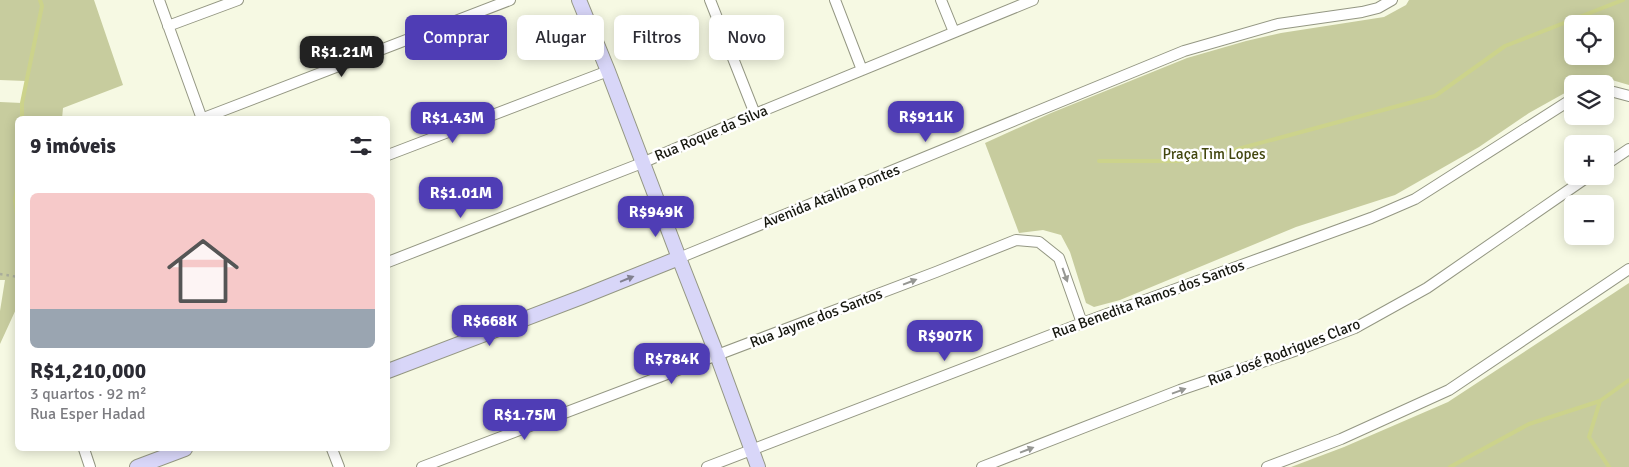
<!DOCTYPE html>
<html lang="pt">
<head>
<meta charset="utf-8">
<style>
  body { margin:0; font-family:Signika,sans-serif; background:#f7f7f7; color:#2b2b33; height:100vh; display:flex; flex-direction:column; font-size:19px; white-space:nowrap }
  * { box-sizing:border-box; margin:0 }
  p { font-size:16px; color:#7c7c81 }
  .icon { flex:none; width:28px; height:28px; fill:none; stroke:currentColor; stroke-width:2; stroke-linecap:round; stroke-linejoin:round }
  .map { position:relative; flex:1; overflow:hidden }
  .drawer { position:absolute; left:15px; top:116px; width:375px; height:335px; display:flex; flex-direction:column; background:#fff; border-radius:8px; box-shadow:0 2px 12px #0003 }
  .drawer>* { flex:none }
  .top-card { position:absolute; left:405px; top:15px; width:475px; height:45px; display:flex; gap:10px }
  .fabs { position:absolute; left:1564px; top:15px; display:grid; gap:10px }
  .fabs a { display:grid; place-items:center; width:50px; height:50px; border-radius:8px; background:#fff; box-shadow:0 2px 12px #0003; font-size:25px }
  .price { position:absolute; translate:-50% -42px; padding:0 11px; border-radius:10px; background:#4f3db5; color:#fff; font-size:16px; line-height:32px; filter:drop-shadow(0 1px 2px #0008) }
  .price::after { content:''; position:absolute; left:50%; top:30px; width:15px; height:11px; margin-left:-8px; background:inherit; clip-path:polygon(0 0,100% 0,50% 100%) }
  .price.current { background:#222; color:#fff }
  ul { padding:0; list-style:none }
  li { display:grid; align-content:center; gap:10px; height:265px; padding:0 15px }
  li+li { border-top:1px solid #e1e1e2 }
  li span { display:grid; place-items:center; height:155px; border-radius:8px; color:#555 }
  li>.icon { margin-inline-start:auto }
  span .icon { width:90px; height:90px; fill:#fffc; stroke-width:1 }
  li b { font-size:21px }
  h2 { display:flex; justify-content:space-between; align-items:center; height:60px; padding:0 15px; font-size:21px }
  .chip { padding:0 18px; border-radius:8px; background:#fff; box-shadow:0 2px 12px #0003; font-size:18px; line-height:45px }
  .chip.current { background:#4f3db5; color:#fff }
  .map>svg:first-child { display:block }
</style>
</head>
<body>
<div class="map">
<svg width="1629" height="467" viewBox="0 0 1629 467">
  <rect width="100%" height="100%" fill="#f6f9e3"/>
  <path fill="#c7cc9e" fill-rule="evenodd" d="M0,0H94L123,85L63,108L62,119H18L17,307L0,344V311L5,280H0V102L22,103L26,81L0,80Z
    M1409,0H1629V85L1605,78L1587,84H1572V89L1529,113L1479,147L1395,195L1296,227L1120,300L1094,307L1086,303L1070,252L1061,235L1043,230L1019,233L985,143L1051,113L1187,58L1246,41L1281,33L1384,17L1406,5ZM1572,24H1605V56H1572Z
    M1629,283V467H1291L1344,447L1448,402Z"/>
  <g fill="none" stroke-linecap="round" stroke-linejoin="round">
    <path stroke="#ccd38b" stroke-width="4" d="M22,119V103L42,6L40,0
      M1099,161H1193L1435,96L1505,46L1623,0
      M18,182L15,200L18,224
      M1600,401L1589,437L1609,467
      M1450,467L1529,424L1600,401L1629,380"/>
    <defs>
      <path id="street" d="M159,0L202,119
        M710,0L755,114
        M835,0L862,70
        M941,0L954,32
        M168,26L238,0
        M1605,92H1614L1629,96
        M201,119L510,0
        M388,155L608,71
        M1605,165L1629,149
        M679,258L1184,51L1278,24L1362,12L1378,8L1392,0
        M388,262L642,163L755,114L1033,0
        M84,449L90,467
        M332,449L339,467
        M422,467L936,272L1016,240L1039,242L1059,258L1082,323
        M707,467L1082,323L1371,218L1415,199L1572,99
        M982,467L1180,390L1306,347L1355,328L1427,288L1589,176
        M1267,467L1341,439L1449,390L1629,269"/>
      <path id="secondary" d="M579,0L608,71L679,258L717,355L758,467
        M388,371L582,297L679,258
        M137,467L185,449"/>
    </defs>
    <use href="#street" stroke="#949783" stroke-width="12"/>
    <use href="#secondary" stroke="#949783" stroke-width="16"/>
    <path stroke="#aaad9b" stroke-width="2.5" stroke-dasharray="2.5 4" stroke-linecap="butt" d="M0,274L18,277"/>
    <use href="#street" stroke="#fff" stroke-width="10"/>
    <use href="#secondary" stroke="#d8d6f8" stroke-width="14"/>
  </g>
  <defs><path id="oneway-solid" d="M-6-.8H1V-3.2L6.5 0L1 3.2V.8H-6Z" transform="scale(1.25)"/></defs>
  <g fill="#969793">
    <use href="#oneway-solid" transform="translate(1065 275) rotate(70)"/>
    <use href="#oneway-solid" transform="translate(910 282) rotate(-21)"/>
    <use href="#oneway-solid" transform="translate(1179 391) rotate(-20)"/>
    <use href="#oneway-solid" transform="translate(1027 450) rotate(-21)"/>
  </g>
  <use fill="#81808f" href="#oneway-solid" transform="translate(627 279) rotate(-22)"/>
  <g text-anchor="middle" stroke-width="5" stroke-linejoin="round" paint-order="stroke">
    <g font-size="15" fill="#16170f" stroke="#fff">
      <text transform="translate(711 133) rotate(-23)" y="5">Rua Roque da Silva</text>
      <text transform="translate(831 196) rotate(-22)" y="5">Avenida Ataliba Pontes</text>
      <text transform="translate(1148 299) rotate(-20)" y="5">Rua Benedita Ramos dos Santos</text>
      <text transform="translate(816 318) rotate(-21)" y="5">Rua Jayme dos Santos</text>
      <text transform="translate(1284 352) rotate(-21)" y="5">Rua José Rodrigues Claro</text>
    </g>
    <g font-size="15" fill="#43470f" stroke="#fff">
      <text x="1214" y="159">Praça Tim Lopes</text>
    </g>
  </g>
</svg>
<div class="fabs">
<a><svg class="icon" aria-label="locate" viewBox="0 0 24 24"><circle cx="12" cy="12" r="6"/><path d="M12 2v4M12 18v4M2 12h4M18 12h4"/></svg></a>
<a><svg class="icon" aria-label="layers" viewBox="0 0 24 24"><path d="M12 4l9 5-9 5-9-5zM3 14l9 5 9-5"/></svg></a>
<a>+</a>
<a>−</a>
</div>
<b class="price current" style="left:342px;top:78px">R$1.21M</b>
<b class="price" style="left:926px;top:143px">R$911K</b>
<b class="price" style="left:453px;top:144px">R$1.43M</b>
<b class="price" style="left:461px;top:219px">R$1.01M</b>
<b class="price" style="left:656px;top:238px">R$949K</b>
<b class="price" style="left:490px;top:347px">R$668K</b>
<b class="price" style="left:945px;top:362px">R$907K</b>
<b class="price" style="left:672px;top:385px">R$784K</b>
<b class="price" style="left:525px;top:441px">R$1.75M</b>
<div class="top-card">
<a class="chip current">Comprar</a>
<a class="chip">Alugar</a>
<a class="chip">Filtros</a>
<a class="chip">Novo</a>
</div>
<section class="drawer">
<h2>9 imóveis<svg class="icon" aria-label="filters" viewBox="0 0 24 24"><path d="M4 7h16M4 17h16"/><circle cx="9" cy="7" r="2"/><circle cx="15" cy="17" r="2"/></svg></h2>
<ul>
<li><span style="background:linear-gradient(#f6c9c9 75%,#9aa5b1 0)"><svg class="icon" aria-label="home" viewBox="0 0 24 24"><path d="M3 11l9-7 9 7M6 9v11h12V9"/></svg></span><div><b>R$1,210,000</b><p>3 quartos · 92 m²</p><p>Rua Esper Hadad</p></div></li>
</ul>
</section>
</div>
</body>
</html>
